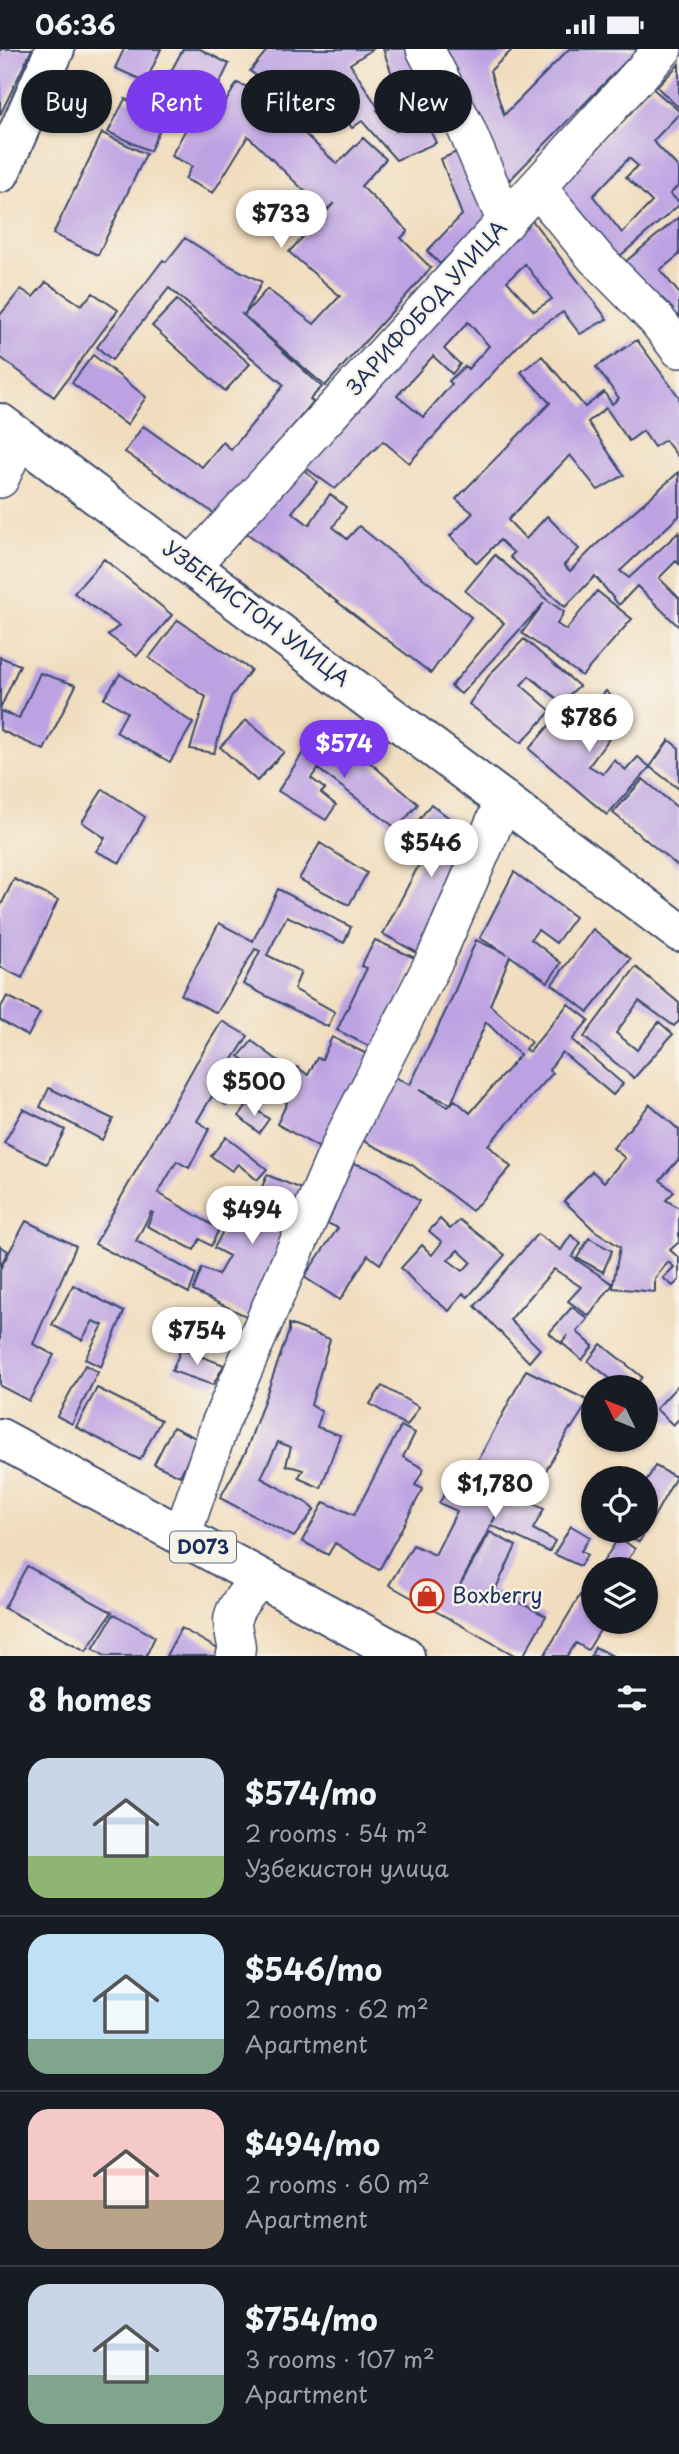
<!DOCTYPE html>
<html lang="en">
<head>
<meta charset="utf-8">
<style>
  body { margin:0; font-family:"Playpen Sans",sans-serif; background:#20242c; color:#f1f3f6; height:100vh; display:flex; flex-direction:column; font-size:26px; white-space:nowrap }
  * { box-sizing:border-box; margin:0 }
  p { font-size:23px; color:#9ea1a6 }
  .icon { flex:none; width:38px; height:38px; fill:none; stroke:currentColor; stroke-width:2; stroke-linecap:round; stroke-linejoin:round }
  .map { position:relative; height:1607px; overflow:hidden }
  .details { display:flex; flex-direction:column; background:#171b24; flex:1 }
  .details>* { flex:none }
  .banner { position:absolute; left:21px; top:21px; width:637px; height:63px; display:flex; gap:14px }
  .needle { width:46px; rotate:313deg }
  .tools { position:absolute; left:581px; top:1326px; display:grid; gap:14px }
  .tools a { display:grid; place-items:center; width:77px; height:77px; border-radius:50%; background:#171b24; box-shadow:0 2px 5px #0004; font-size:35px }
  .price { position:absolute; translate:-50% -60px; padding:0 16px; border-radius:24px; background:#fff; color:#222; font-size:23px; line-height:46px; filter:drop-shadow(0 2px 4px #0008) }
  .price::after { content:''; position:absolute; left:50%; top:42px; width:21px; height:16px; margin-left:-10px; background:inherit; clip-path:polygon(0 0,100% 0,50% 100%) }
  .price.current { background:#7c3aed; color:#fff }
  ul { padding:0; list-style:none }
  li { display:flex; align-items:center; gap:21px; height:175px; padding:0 28px }
  li+li { border-top:2px solid #363941 }
  li span { display:grid; place-items:center; flex:none; width:196px; height:140px; border-radius:21px; color:#555 }
  li>.icon { margin-inline-start:auto }
  span .icon { width:84px; height:84px; fill:#fffc; stroke-width:1 }
  li b { font-size:30px }
  h2 { display:flex; justify-content:space-between; align-items:center; height:84px; padding:0 28px; font-size:30px }
  .chip { padding:0 24px; border-radius:32px; background:#171b24; box-shadow:0 2px 5px #0004; font-size:24px; line-height:63px }
  .chip.current { background:#7c3aed; color:#fff }
  .status { display:flex; justify-content:space-between; align-items:center; height:49px; padding:0 35px; background:#171b24; direction:ltr }
  .status svg { height:19px; fill:currentColor }
  .map>svg:first-child { display:block }
</style>
</head>
<body>
<div class="status"><b>06:36</b><svg viewBox="0 0 49 12"><path d="M0 12V9h3v3zM5 12V6h3v6zM10 12V3h3v9zM15 12V0h3v12zM26 1h20v11H26zM47 4h2v5h-2z"/></svg></div>
<div class="map">
<svg width="679" height="1607" viewBox="0 0 679 1607">
  <rect width="100%" height="100%" fill="#f7f3e8"/>
  <filter id="ink" filterUnits="userSpaceOnUse"><feTurbulence type="fractalNoise" baseFrequency=".0143" numOctaves="2"/><feDisplacementMap in="SourceGraphic" scale="14" xChannelSelector="R" yChannelSelector="G"/><feConvolveMatrix kernelMatrix="1 2 1 2 8 2 1 2 1" color-interpolation-filters="sRGB"/></filter>
  <filter id="wash" filterUnits="userSpaceOnUse"><feTurbulence type="fractalNoise" baseFrequency=".00686" numOctaves="4" result="noise"/><feDisplacementMap in="SourceGraphic" scale="28" xChannelSelector="R" yChannelSelector="G"/><feGaussianBlur stdDeviation="1.57" result="paint"/><feColorMatrix in="noise" values="0 0 0 0 0 0 0 0 0 0 0 0 0 0 0 0 0 1.4 0 .05"/><feComposite in="paint" operator="in"/></filter>
  <g filter="url(#wash)">
    <rect width="100%" height="100%" fill="#f1ddbe"/>
    <g id="blocks">
      <path fill="#bda2e3" fill-rule="evenodd" d="M0,0H32L0,66Z
        M124,0H161L146,33L115,19Z
        M183,0H200L229,15L210,54L222,59L237,34L259,42L270,52L279,44L250,22L268,0H373L350,15L379,60L377,61L396,82L426,72L436,94L396,111L362,72L352,79L323,35L289,70L337,115L363,89L386,110L361,137L408,182L401,189L431,219L325,337L241,264L322,338L310,350L313,353L218,467L125,403L143,377L202,418L223,393L231,401L284,336L169,239L112,311L97,298L163,211L166,213L185,189L226,215L262,233L244,266L267,240L314,275L340,247L289,203L334,154L325,162L248,87L213,144L185,130L192,117L171,107L201,53L164,35Z
        M383,0H418L424,19L393,28Z
        M444,0H513L490,22L504,66L569,0H638L502,139Z
        M679,15V59L657,38Z
        M651,38L679,62V65L653,92L679,119V136L670,145L679,153V156L613,213L554,140ZM629,109L638,117L626,128L652,153L622,184L593,147Z
        M125,50L166,67L150,102L108,83Z
        M102,84L146,105L98,206L53,185Z
        M461,101L489,167L440,215L427,202L462,166L441,110Z
        M528,166L607,270L580,285L563,263L529,285L409,414L383,392L335,440L298,413ZM525,215L552,250L534,262L507,232ZM468,273L489,297L468,320L465,317L449,332L452,335L423,368L397,347L433,307L452,325L460,315L444,300Z
        M679,168V206L660,221L679,244V272L619,218Z
        M46,233L81,256L93,244L118,261L54,348L0,308V266L21,240L33,248Z
        M177,251L250,315L225,342L152,277Z
        M637,291L679,348V409L665,391L654,398L643,382L629,392L606,359L588,373L624,426L598,441L570,406L508,471L526,490L547,467L579,500L564,516L570,522L598,494L679,423V467L620,522L629,529L679,483V515L676,512L659,529L679,549V578L637,537L619,556L595,527L565,558L510,508L514,504L500,491L477,514L450,487L473,464L456,450L550,354L521,323L542,307L585,358L604,343L612,355L619,349L596,318Z
        M93,306L146,348L127,376L72,334Z
        M302,419L317,433L292,463L309,476L330,445L346,458L333,478L347,490L359,477L471,568L431,624L244,482Z
        M495,506L547,551L564,563L557,575L566,581L597,542L632,570L582,627L522,584L544,554L461,645L451,637L504,574L465,542Z
        M104,510L172,566L137,607L108,586L119,577L74,544Z
        M178,571L251,621L231,648L214,704L190,700L206,648L149,609Z
        M524,590L579,637L561,653L529,627L521,636L551,662L521,694L469,655L491,624Z
        M0,608L20,616L0,660Z
        M40,624L76,636L44,701L0,681V662L19,669Z
        M120,625L193,674L170,713L116,683L127,663L104,649Z
        M606,642L628,664L589,717L603,725L614,711L626,721L638,708L650,718L607,766L529,700L559,665L574,677Z
        M246,671L284,703L257,732L220,698Z
        M323,673L418,755L397,780L318,720L311,729L325,740L321,744L336,756L326,771L278,742Z
        M669,691L679,699V740L650,718Z
        M643,730L679,760V818L613,764Z
        M103,740L145,768L120,814L96,802L105,789L82,773Z
        M431,755L479,792L423,907L383,885L426,802L407,787Z
        M320,794L367,824L349,856L299,830Z
        M514,823L575,868L556,894L538,881L531,890L561,914L548,933L510,907L490,956L531,993L525,1000L529,1003L568,955L589,971L572,991L623,1035L613,1046L562,1003L549,1021L553,1024L488,1096L511,1118L472,1162L412,1116L360,1090L393,1027L410,1036L451,951L476,891L507,905L480,889ZM486,973L520,1006L470,1064L455,1051L448,1058L419,1041L451,1055Z
        M14,830L58,851L22,929L0,918V858Z
        M278,840L351,878L344,894L287,867L267,906L301,923L294,940L335,963L328,978L243,935L260,902L255,900L217,964L181,946L219,874L253,892Z
        M593,880L631,910L588,963L552,935Z
        M375,891L415,909L378,1002L337,981L367,919L361,917Z
        M636,918L679,954V972L674,977L639,952L616,984L637,1001L659,973L673,985L634,1029L584,988Z
        M7,947L40,964L28,987L0,971V960Z
        M222,972L248,987L219,1032L235,1046L226,1056L212,1047L197,1072L209,1080L189,1119L177,1112L158,1144L219,1180L211,1197L200,1190L194,1201L147,1177L153,1164L151,1163L136,1192L196,1225L189,1244L95,1195L195,1016Z
        M332,988L369,1006L327,1103L277,1075L287,1054L275,1043L280,1037L239,1007L252,992L292,1022L297,1018L308,1026L317,1009L322,1010Z
        M49,1039L113,1070L102,1091L40,1058Z
        M248,1055L269,1070L259,1084L239,1067Z
        M650,1055L679,1081V1110L660,1131L674,1143L666,1151L679,1159V1193L670,1201L679,1209V1231L673,1237L663,1229L674,1218L668,1213L655,1229V1243L613,1239V1235L589,1267L568,1252L581,1238L554,1220L510,1271L540,1300L529,1313L475,1257L537,1185L561,1201L571,1186L581,1194L572,1208L613,1235L620,1198L594,1181L564,1152L592,1122L604,1133L625,1109L613,1099Z
        M23,1060L65,1081L47,1115L4,1094Z
        M226,1088L267,1120L257,1131L238,1115L232,1122L211,1107Z
        M351,1113L378,1123L419,1152L380,1215L368,1206L340,1251L304,1228L338,1179L323,1172Z
        M267,1126L307,1142L248,1268L193,1242L202,1219L218,1226L229,1207L214,1199L239,1152L254,1158Z
        M440,1170L450,1180L460,1171L505,1206L468,1248L463,1244L449,1262L419,1238L401,1219L422,1196L432,1206L442,1193L429,1182ZM458,1201L471,1213L463,1222L448,1211Z
        M26,1172L76,1197L33,1295L54,1306L29,1352L0,1337V1220Z
        M589,1189L612,1202L603,1223L577,1209Z
        M0,1197L8,1202L0,1218Z
        M73,1236L124,1263L101,1318L85,1310L103,1276L93,1272L82,1291L52,1276Z
        M572,1258L588,1270L577,1283L593,1297L582,1311L562,1294L568,1286L561,1294L549,1284Z
        M289,1275L330,1290L311,1356L322,1363L317,1378L340,1386L321,1439L298,1429L303,1421L286,1416L291,1398L278,1393L261,1429L307,1454L314,1461L294,1488L220,1449L246,1402L289,1282Z
        M601,1295L642,1328L634,1339H622L588,1312Z
        M181,1300L224,1316L213,1336L172,1322Z
        M85,1316L98,1323L72,1375L57,1367Z
        M526,1321L589,1352L571,1380L570,1379L532,1446L511,1437L492,1474L510,1443L544,1460L533,1480L555,1492L549,1503L491,1476L460,1536L490,1483L516,1497L495,1541L546,1567L523,1607H516L389,1536L413,1496L435,1506L457,1462L439,1454L454,1431L465,1436Z
        M679,1335V1370L673,1376L656,1360Z
        M382,1337L419,1358L407,1377L370,1355Z
        M97,1339L161,1371L140,1411L76,1378Z
        M401,1377L415,1384L403,1408L424,1420L415,1436L423,1440L379,1521L335,1494L328,1506L302,1492L324,1453L354,1466Z
        M173,1378L198,1390L180,1427L154,1415Z
        M655,1417L676,1428L646,1482V1433Z
        M571,1477L590,1488L581,1502L587,1506L580,1517L554,1505Z
        M618,1482H646L639,1493Z
        M619,1488L635,1500L621,1521H598Z
        M27,1517L112,1563L86,1602L4,1559Z
        M593,1528V1573H605L588,1601L576,1594L567,1607H544L580,1546L581,1547Z
        M114,1565L155,1588L146,1607H105L93,1600Z
        M181,1579L230,1607H166Z
        M595,1598L613,1607H591Z"/>
    </g>
  </g>
  <g filter="url(#ink)">
    <use href="#blocks" fill-opacity="0" stroke="#3b496c" stroke-width="2"/>
    <g fill="none" stroke-linecap="round" stroke-linejoin="round">
      <defs>
        <path id="minor" d="M425,0L465,77L506,173
          M537,138L595,208L656,270L679,300
          M0,430L19,388
          M191,517L663,0
          M182,1487L220,1375L344,1088L436,908L504,751
          M235,1607C240,1595 230,1581 233,1568C236,1555 252,1540 259,1529"/>
        <path id="major" d="M0,124L55,0
          M0,374L679,883
          M0,1389L405,1607"/>
      </defs>
      <use href="#minor" stroke="#3b496c" stroke-width="40"/>
      <use href="#major" stroke="#3b496c" stroke-width="42"/>
      <use href="#minor" stroke="#fff" stroke-width="37"/>
      <use href="#major" stroke="#fff" stroke-width="38"/>
    </g>
  </g>
  <defs>
    <symbol id="shop-ring" viewBox="-11 -11 22 22"><circle r="9.5" fill="#f7f3e8" stroke="#c8321e" stroke-width="1.5"/><path d="M-5-2.5h2.3a2.7 3.5 0 0 1 5.4 0H5L5.5 6h-11ZM-1.5-2.5h3a1.5 2.3 0 0 0-3 0Z" fill="#c8321e"/></symbol>
  </defs>
  <g fill-rule="evenodd">
    <use href="#shop-ring" x="408" y="1528" width="38" height="38"/>
  </g>
  <g text-anchor="middle" stroke-width="5" stroke-linejoin="round" paint-order="stroke">
    <rect fill="#f7f3e8" stroke="#5d6a87" stroke-width="2" x="170" y="1482.5" width="66" height="31" rx="5"/>
    <g font-size="19" font-weight="bold" fill="#1b2f5e">
      <text x="203" y="1505">D073</text>
    </g>
    <g font-size="21" fill="#1b2f5e" stroke="#f7f3e8">
      <text transform="translate(427 259) rotate(-48)" y="7">ЗАРИФОБОД УЛИЦА</text>
      <text transform="translate(256 565) rotate(37)" y="7">УЗБЕКИСТОН УЛИЦА</text>
    </g>
    <g font-size="21" fill="#1b2f5e" stroke="#f7f3e8" text-anchor="start">
      <text x="452" y="1554">Boxberry</text>
    </g>
  </g>
</svg>
<div class="tools">
<a><svg class="needle" viewBox="-14 -14 28 28"><path d="M0-13l5 13h-10z" fill="#e53935"/><path d="M0 13l5-13h-10z" fill="#9ea1a6"/></svg></a>
<a><svg class="icon" aria-label="locate" viewBox="0 0 24 24"><circle cx="12" cy="12" r="6"/><path d="M12 2v4M12 18v4M2 12h4M18 12h4"/></svg></a>
<a><svg class="icon" aria-label="layers" viewBox="0 0 24 24"><path d="M12 4l9 5-9 5-9-5zM3 14l9 5 9-5"/></svg></a>
</div>
<b class="price" style="left:281px;top:201px">$733</b>
<b class="price" style="left:589px;top:705px">$786</b>
<b class="price current" style="left:344px;top:731px">$574</b>
<b class="price" style="left:431px;top:830px">$546</b>
<b class="price" style="left:254px;top:1069px">$500</b>
<b class="price" style="left:252px;top:1197px">$494</b>
<b class="price" style="left:197px;top:1318px">$754</b>
<b class="price" style="left:495px;top:1471px">$1,780</b>
<div class="banner">
<a class="chip">Buy</a>
<a class="chip current">Rent</a>
<a class="chip">Filters</a>
<a class="chip">New</a>
</div>
</div>
<section class="details">
<h2>8 homes<svg class="icon" aria-label="filters" viewBox="0 0 24 24"><path d="M4 7h16M4 17h16"/><circle cx="9" cy="7" r="2"/><circle cx="15" cy="17" r="2"/></svg></h2>
<ul>
<li><span style="background:linear-gradient(#c9d6e8 70%,#8fb573 0)"><svg class="icon" aria-label="home" viewBox="0 0 24 24"><path d="M3 11l9-7 9 7M6 9v11h12V9"/></svg></span><div><b>$574/mo</b><p>2 rooms · 54 m²</p><p>Узбекистон улица</p></div></li>
<li><span style="background:linear-gradient(#bfe0f5 75%,#7fa58c 0)"><svg class="icon" aria-label="home" viewBox="0 0 24 24"><path d="M3 11l9-7 9 7M6 9v11h12V9"/></svg></span><div><b>$546/mo</b><p>2 rooms · 62 m²</p><p>Apartment</p></div></li>
<li><span style="background:linear-gradient(#f6c9c9 65%,#b9a48a 0)"><svg class="icon" aria-label="home" viewBox="0 0 24 24"><path d="M3 11l9-7 9 7M6 9v11h12V9"/></svg></span><div><b>$494/mo</b><p>2 rooms · 60 m²</p><p>Apartment</p></div></li>
<li><span style="background:linear-gradient(#c9d6e8 65%,#7fa58c 0)"><svg class="icon" aria-label="home" viewBox="0 0 24 24"><path d="M3 11l9-7 9 7M6 9v11h12V9"/></svg></span><div><b>$754/mo</b><p>3 rooms · 107 m²</p><p>Apartment</p></div></li>
</ul>
</section>
</body>
</html>
